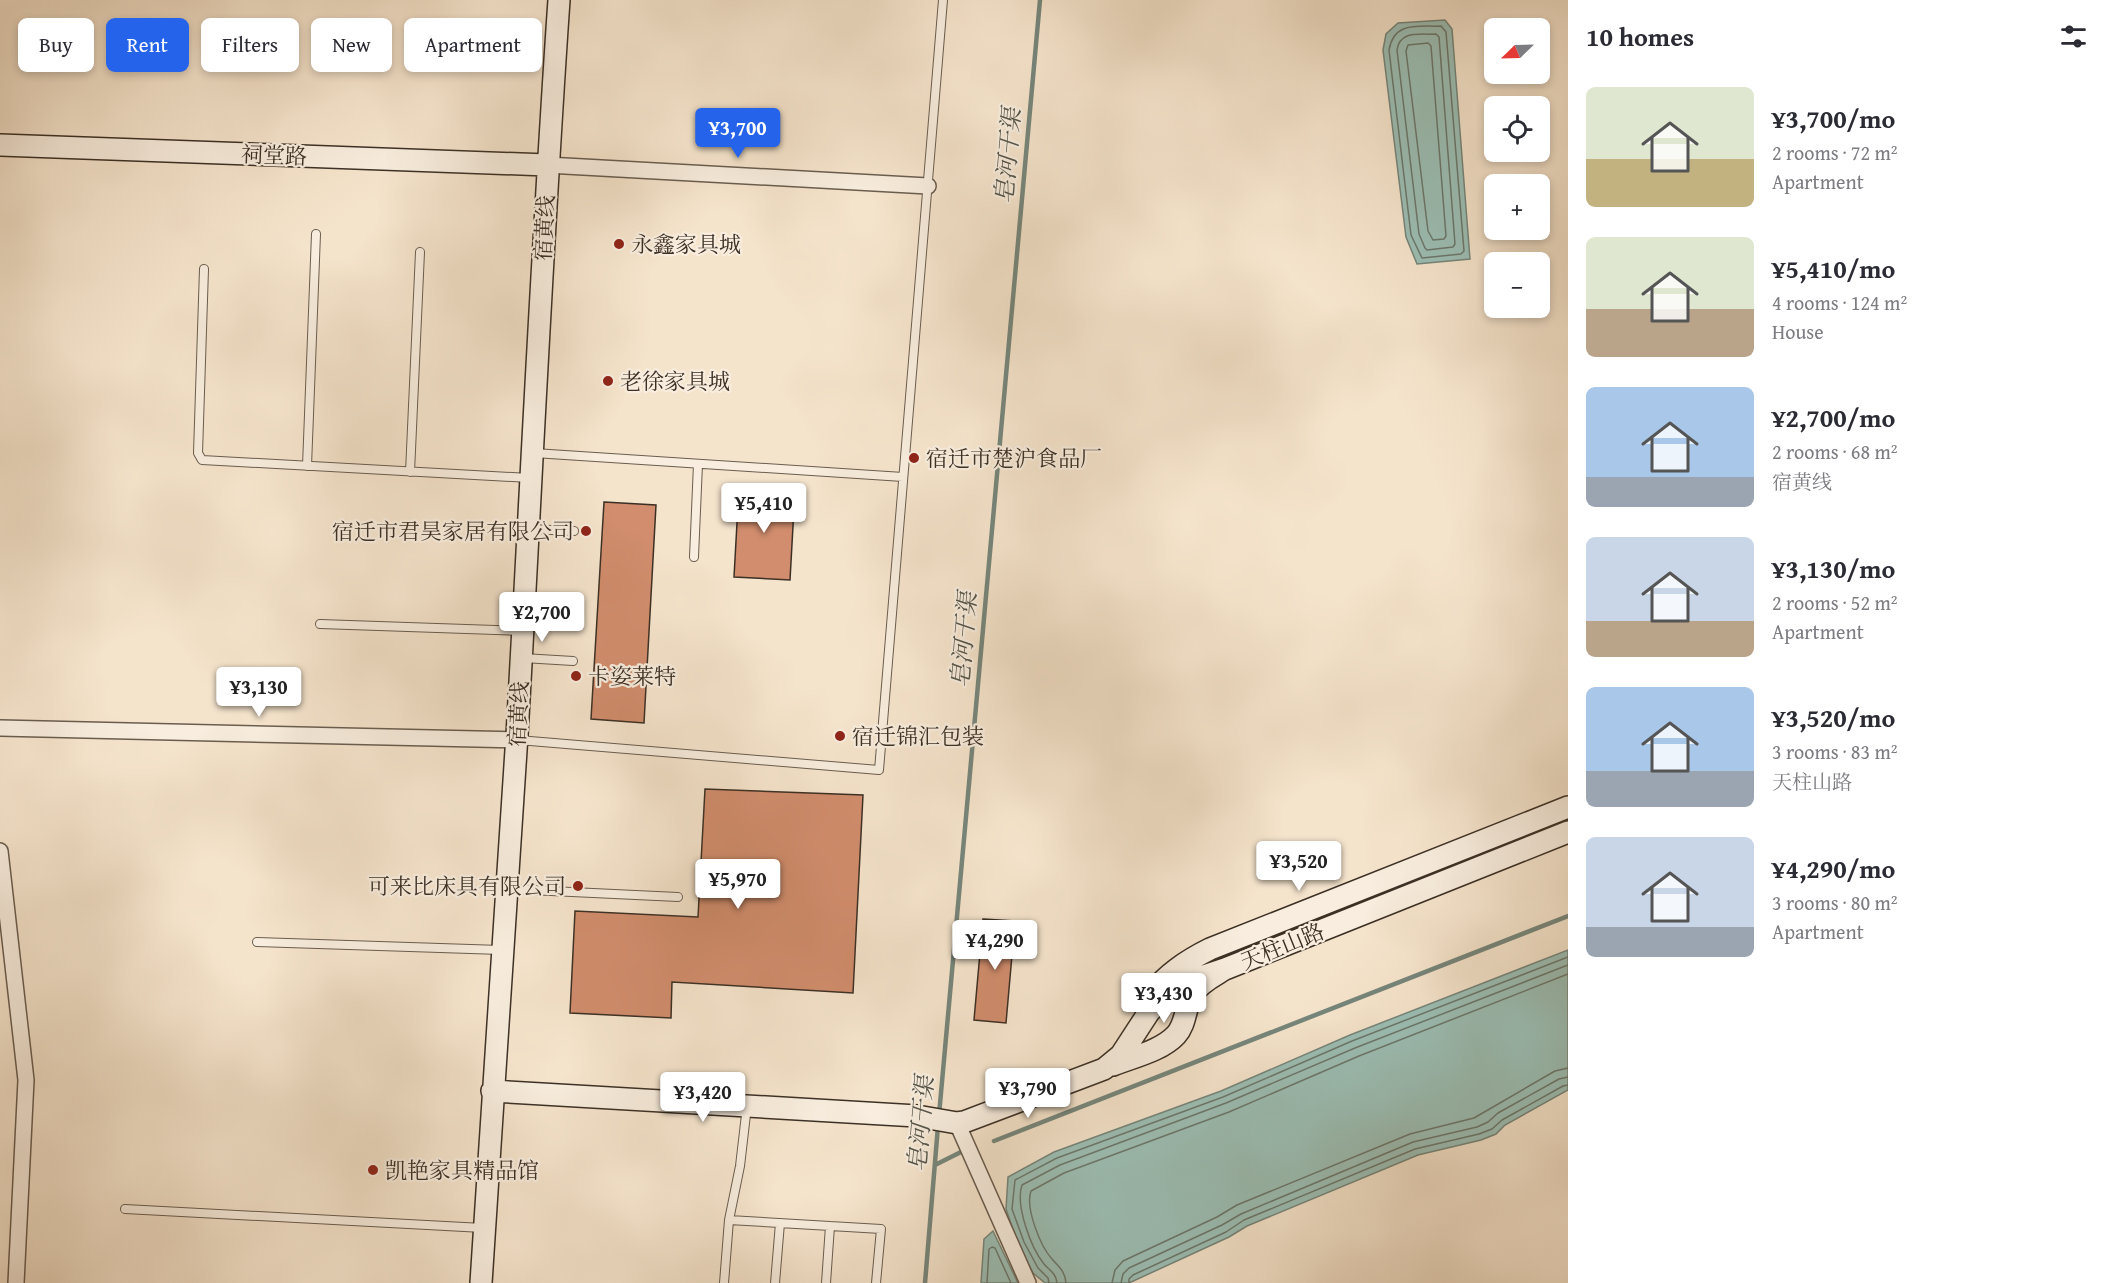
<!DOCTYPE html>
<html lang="en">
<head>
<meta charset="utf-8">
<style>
  body { margin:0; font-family:"Gentium Book Plus","Noto Serif SC",serif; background:#f7f7f7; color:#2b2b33; height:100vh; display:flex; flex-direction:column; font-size:22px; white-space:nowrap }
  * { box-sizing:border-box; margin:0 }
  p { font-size:20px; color:#7c7c81 }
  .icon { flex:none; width:33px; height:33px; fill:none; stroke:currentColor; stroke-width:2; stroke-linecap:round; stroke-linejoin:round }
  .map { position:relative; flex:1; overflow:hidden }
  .panel { display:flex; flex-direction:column; background:#fff; width:540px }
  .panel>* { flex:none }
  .guide { position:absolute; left:18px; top:18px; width:570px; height:54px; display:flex; gap:12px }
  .needle { width:39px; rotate:247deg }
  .tools { position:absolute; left:1484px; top:18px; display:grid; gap:12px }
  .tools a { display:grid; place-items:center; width:66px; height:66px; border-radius:9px; background:#fff; box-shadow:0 3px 9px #0003; font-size:30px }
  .price { position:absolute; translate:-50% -51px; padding:0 14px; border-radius:6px; background:#fff; color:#222; font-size:20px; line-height:39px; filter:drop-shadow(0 2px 3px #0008) }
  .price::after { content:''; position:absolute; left:50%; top:36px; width:18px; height:14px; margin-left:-9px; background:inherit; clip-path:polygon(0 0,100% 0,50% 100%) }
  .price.current { background:#2563eb; color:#fff }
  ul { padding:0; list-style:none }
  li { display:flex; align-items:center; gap:18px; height:150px; padding:0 18px }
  li span { display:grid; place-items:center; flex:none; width:168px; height:120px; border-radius:9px; color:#555 }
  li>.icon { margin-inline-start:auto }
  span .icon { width:72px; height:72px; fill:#fffc; stroke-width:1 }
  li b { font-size:26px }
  h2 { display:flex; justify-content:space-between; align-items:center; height:72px; padding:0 18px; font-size:26px }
  .chip { padding:0 21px; border-radius:9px; background:#fff; box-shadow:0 3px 9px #0003; font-size:21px; line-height:54px }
  .chip.current { background:#2563eb; color:#fff }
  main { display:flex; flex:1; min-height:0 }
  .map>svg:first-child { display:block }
</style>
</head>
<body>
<main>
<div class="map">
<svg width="1568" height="1283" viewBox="0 0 1568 1283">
  <rect width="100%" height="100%" fill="#f5e4cc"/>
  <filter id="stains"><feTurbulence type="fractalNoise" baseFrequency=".00333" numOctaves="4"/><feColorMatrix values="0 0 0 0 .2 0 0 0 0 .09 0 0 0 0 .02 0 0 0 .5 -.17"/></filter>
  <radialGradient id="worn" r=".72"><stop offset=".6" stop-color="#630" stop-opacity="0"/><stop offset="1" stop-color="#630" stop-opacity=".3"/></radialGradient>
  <path fill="#9cbfb5" stroke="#76867b" stroke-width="1.5" d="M1445,20L1452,29L1470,259L1417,264L1406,237L1383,50L1386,34L1398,23Z
    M1568,950V1090L1505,1125L1496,1134L1481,1140L1418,1155L1247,1226L1229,1237L1129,1283H1045L1033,1273L1018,1244L1006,1209L1008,1177L1054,1152L1221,1091L1350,1035Z
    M993,1231L1018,1283H981L984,1239Z"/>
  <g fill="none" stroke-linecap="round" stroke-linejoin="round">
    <path stroke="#6c786d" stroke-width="1.5" d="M1441,26L1446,32L1464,251L1461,254L1422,258L1411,235L1389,50C1394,21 1417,27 1441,26Z
      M1436,34L1439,37L1455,244L1453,247L1427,250L1425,248L1419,234L1397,50C1400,30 1419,35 1436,34Z
      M1428,43L1431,46L1446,236L1444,239L1433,240L1428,231L1406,51L1408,45Z
      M987,1283L989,1249L992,1247L995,1248L1011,1283
      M1049,1283L1048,1278L1038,1268L1024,1242L1012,1209L1015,1180L1057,1158L1223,1097L1352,1041L1568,957
      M1057,1283C1056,1273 1050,1271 1044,1264C1031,1248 1015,1205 1022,1185L1060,1165L1226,1103L1355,1048L1568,965
      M1066,1283C1065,1271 1059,1267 1052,1259C1040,1246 1025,1207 1031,1191L1064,1173L1229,1112L1359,1056L1568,974
      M1112,1283L1115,1270L1123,1261L1217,1217L1237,1205L1410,1134L1474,1118L1555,1071L1568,1068
      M1121,1283L1123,1274L1129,1268L1222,1225L1241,1214L1413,1142L1477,1127L1488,1122L1498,1113L1559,1079L1568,1077
      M1129,1283V1279L1133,1275L1226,1232L1244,1220L1415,1149L1479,1134L1492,1129L1502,1120L1563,1086L1568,1085"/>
    <path stroke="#76867b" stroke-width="4.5" d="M939,1115L1040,0
      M994,1141L1568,916
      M935,1165L963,1151
      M925,1283L938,1126"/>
  </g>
  <path fill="#d18d6d" stroke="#3c3025" stroke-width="1.5" d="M739,487L795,490L790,580L734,577Z
    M604,502L656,505L644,723L591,719Z
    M705,789L863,795L853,993L672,982L671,1018L570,1013L575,911L698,917Z
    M983,919L1015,921L1006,1023L974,1020Z"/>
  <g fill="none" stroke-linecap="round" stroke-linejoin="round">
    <defs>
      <path id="lane" d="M204,269L198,453L202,460L529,478
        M534,453L903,477
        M307,466L316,234
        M410,472L420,252
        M529,529L574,531
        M694,557L698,464
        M320,624L521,631
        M523,658L573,661
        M518,740L879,770L943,0
        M508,889L678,897
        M257,942L501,950
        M125,1209L483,1228
        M729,1220L881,1229L876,1283
        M724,1283L729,1220L740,1166L747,1106
        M775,1283L780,1223
        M826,1283L830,1226"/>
      <path id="street" d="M547,165L928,186
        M0,728L517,740
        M0,851L26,1080L16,1283
        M957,1123L1028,1283"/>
      <path id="secondary" d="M0,145L547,165
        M1150,995C1167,974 1186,961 1210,949L1568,807
        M1113,1065C1133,1057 1161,1051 1176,1035C1186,1024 1185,1008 1192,995C1199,983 1214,976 1225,969L1568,832
        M492,1091L917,1116L957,1123L964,1122L1104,1069L1121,1055L1149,1012L1167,993L1186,982L1225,969
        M481,1283C492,1100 506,918 517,735C531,490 542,245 559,0"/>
    </defs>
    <use href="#lane" stroke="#6a5d4f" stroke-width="10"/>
    <use href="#street" stroke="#6a5d4f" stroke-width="18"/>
    <use href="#secondary" stroke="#3c3025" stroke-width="24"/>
    <use href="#lane" stroke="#f8edde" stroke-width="8"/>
    <use href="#street" stroke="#f8edde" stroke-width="15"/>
    <use href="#secondary" stroke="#f8edde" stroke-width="21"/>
  </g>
  <g fill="#8f2418" stroke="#f8edde" stroke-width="2">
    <circle cx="619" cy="244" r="6"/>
    <circle cx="608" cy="381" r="6"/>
    <circle cx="914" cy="458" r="6"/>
    <circle cx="586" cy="531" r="6"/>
    <circle cx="576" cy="676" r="6"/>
    <circle cx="840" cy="736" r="6"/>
    <circle cx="578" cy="886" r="6"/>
    <circle cx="373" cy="1170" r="6"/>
  </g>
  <g text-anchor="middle" stroke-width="4.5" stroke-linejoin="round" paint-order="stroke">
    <g font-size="22" fill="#3c3025" stroke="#f8edde">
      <text transform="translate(274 155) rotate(2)" y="8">祠堂路</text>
      <text transform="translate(544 228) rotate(-87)" y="8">宿黄线</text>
      <text transform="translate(518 714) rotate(-87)" y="8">宿黄线</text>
      <text transform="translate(1282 946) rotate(-22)" y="8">天柱山路</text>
    </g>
    <g font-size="22" fill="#3c3025" stroke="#f8edde" text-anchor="start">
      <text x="631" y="252">永鑫家具城</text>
      <text x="620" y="389">老徐家具城</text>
      <text x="926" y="466">宿迁市楚沪食品厂</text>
      <text x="574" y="539" text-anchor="end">宿迁市君昊家居有限公司</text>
      <text x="588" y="684">卡姿莱特</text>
      <text x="852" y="744">宿迁锦汇包装</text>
      <text x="566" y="894" text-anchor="end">可来比床具有限公司</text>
      <text x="385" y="1178">凯艳家具精品馆</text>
    </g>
    <g font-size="24" font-style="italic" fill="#545449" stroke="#f8edde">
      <text transform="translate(1008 156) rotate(-85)" y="8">皂河干渠</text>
      <text transform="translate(964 640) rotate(-85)" y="8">皂河干渠</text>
      <text transform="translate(921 1124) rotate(-85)" y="8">皂河干渠</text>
    </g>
  </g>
  <rect width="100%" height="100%" filter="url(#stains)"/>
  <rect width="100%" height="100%" fill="url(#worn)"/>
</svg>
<div class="tools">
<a><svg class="needle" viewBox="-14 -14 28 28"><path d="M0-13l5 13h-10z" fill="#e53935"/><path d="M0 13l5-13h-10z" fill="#7c7c81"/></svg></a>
<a><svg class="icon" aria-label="locate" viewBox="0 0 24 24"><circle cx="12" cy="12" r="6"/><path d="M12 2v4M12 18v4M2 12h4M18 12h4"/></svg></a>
<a>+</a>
<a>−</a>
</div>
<b class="price current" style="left:738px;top:159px">¥3,700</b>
<b class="price" style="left:764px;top:534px">¥5,410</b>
<b class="price" style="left:542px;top:643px">¥2,700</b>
<b class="price" style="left:259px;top:718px">¥3,130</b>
<b class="price" style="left:1299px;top:892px">¥3,520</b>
<b class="price" style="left:738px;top:910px">¥5,970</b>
<b class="price" style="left:995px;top:971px">¥4,290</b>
<b class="price" style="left:1164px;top:1024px">¥3,430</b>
<b class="price" style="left:1028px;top:1119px">¥3,790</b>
<b class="price" style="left:703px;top:1123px">¥3,420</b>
<div class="guide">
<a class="chip">Buy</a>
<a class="chip current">Rent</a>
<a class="chip">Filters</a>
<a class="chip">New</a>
<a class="chip">Apartment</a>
</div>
</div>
<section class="panel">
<h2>10 homes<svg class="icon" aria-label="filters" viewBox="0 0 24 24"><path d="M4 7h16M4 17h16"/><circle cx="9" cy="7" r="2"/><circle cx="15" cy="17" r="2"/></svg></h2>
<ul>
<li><span style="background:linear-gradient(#dfe7d0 60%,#c2b280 0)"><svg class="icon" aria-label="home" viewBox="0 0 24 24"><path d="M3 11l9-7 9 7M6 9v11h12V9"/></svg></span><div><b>¥3,700/mo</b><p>2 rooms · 72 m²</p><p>Apartment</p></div></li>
<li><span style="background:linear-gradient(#dfe7d0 60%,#b9a48a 0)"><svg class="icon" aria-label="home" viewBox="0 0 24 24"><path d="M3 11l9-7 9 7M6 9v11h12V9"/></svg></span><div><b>¥5,410/mo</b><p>4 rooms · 124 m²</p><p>House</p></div></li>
<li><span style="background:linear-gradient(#a9c7e8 75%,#9aa5b1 0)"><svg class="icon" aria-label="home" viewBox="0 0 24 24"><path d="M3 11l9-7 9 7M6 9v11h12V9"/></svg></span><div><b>¥2,700/mo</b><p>2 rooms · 68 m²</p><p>宿黄线</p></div></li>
<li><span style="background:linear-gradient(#c9d6e8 70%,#b9a48a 0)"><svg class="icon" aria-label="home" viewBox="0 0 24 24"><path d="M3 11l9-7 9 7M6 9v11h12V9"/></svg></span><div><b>¥3,130/mo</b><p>2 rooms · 52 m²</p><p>Apartment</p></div></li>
<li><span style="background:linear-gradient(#a9c7e8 70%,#9aa5b1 0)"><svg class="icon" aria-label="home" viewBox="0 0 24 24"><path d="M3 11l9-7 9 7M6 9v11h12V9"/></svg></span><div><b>¥3,520/mo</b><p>3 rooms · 83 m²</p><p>天柱山路</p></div></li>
<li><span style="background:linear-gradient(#c9d6e8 75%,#9aa5b1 0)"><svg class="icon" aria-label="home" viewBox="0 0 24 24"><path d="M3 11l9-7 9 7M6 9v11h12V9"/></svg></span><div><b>¥4,290/mo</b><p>3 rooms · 80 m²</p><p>Apartment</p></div></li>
</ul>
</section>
</main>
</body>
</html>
